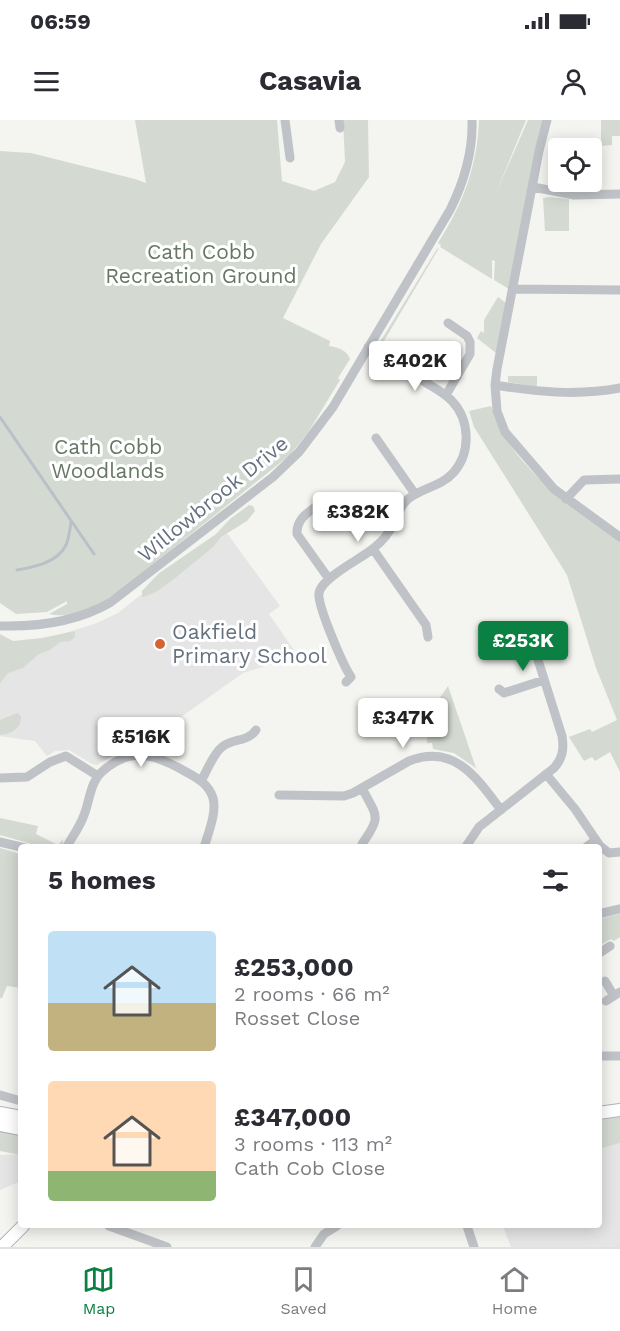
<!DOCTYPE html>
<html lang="en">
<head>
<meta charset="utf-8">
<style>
  body { margin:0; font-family:"Work Sans",sans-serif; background:#f2f2f3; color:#2b2b33; height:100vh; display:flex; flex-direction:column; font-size:22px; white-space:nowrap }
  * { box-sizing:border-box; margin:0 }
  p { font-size:20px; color:#7c7c81 }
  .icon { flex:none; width:33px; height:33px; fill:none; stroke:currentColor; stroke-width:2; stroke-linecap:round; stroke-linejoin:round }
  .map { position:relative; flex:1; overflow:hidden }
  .panel { position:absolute; left:18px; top:724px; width:584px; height:384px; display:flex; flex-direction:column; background:#fff; border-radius:6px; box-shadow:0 3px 15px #0003 }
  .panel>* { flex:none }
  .controls { position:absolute; left:548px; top:18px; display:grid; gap:12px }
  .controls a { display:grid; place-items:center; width:54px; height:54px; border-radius:6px; background:#fff; box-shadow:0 3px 15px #0003; font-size:30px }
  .price { position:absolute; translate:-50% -51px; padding:0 14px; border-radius:6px; background:#fff; color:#222; font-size:20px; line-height:39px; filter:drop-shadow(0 2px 3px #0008) }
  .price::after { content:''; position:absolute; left:50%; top:36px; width:18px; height:14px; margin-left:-9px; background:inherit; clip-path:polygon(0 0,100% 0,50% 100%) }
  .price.active { background:#0b8043; color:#fff }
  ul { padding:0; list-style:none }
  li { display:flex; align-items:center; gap:18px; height:150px; padding:0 30px }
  li span { display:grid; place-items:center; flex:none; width:168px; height:120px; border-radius:6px; color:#555 }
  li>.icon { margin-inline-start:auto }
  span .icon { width:72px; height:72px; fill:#fffc; stroke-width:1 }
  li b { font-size:26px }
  h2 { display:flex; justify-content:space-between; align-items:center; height:72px; padding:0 30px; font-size:26px }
  .status { display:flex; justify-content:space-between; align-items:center; height:42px; padding:0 30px; background:#fff; direction:ltr }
  .status svg { height:16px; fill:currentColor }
  header { display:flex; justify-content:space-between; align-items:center; height:78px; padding:0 30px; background:#fff; font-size:27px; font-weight:700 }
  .menu { display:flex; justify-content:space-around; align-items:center; height:84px; border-top:2px solid #e1e1e2; background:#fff; font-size:16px; color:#7c7c81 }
  .menu a { display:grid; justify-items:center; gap:3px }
  .menu .active { color:#0b8043 }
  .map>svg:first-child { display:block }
</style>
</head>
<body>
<div class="status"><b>06:59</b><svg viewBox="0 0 49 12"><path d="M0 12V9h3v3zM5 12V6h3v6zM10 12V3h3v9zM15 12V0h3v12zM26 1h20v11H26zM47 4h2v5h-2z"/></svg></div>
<header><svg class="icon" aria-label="menu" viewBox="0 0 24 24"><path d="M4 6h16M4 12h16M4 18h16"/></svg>Casavia<svg class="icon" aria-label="person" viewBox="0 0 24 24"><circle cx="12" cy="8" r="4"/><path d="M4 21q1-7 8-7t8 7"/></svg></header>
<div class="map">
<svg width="620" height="1127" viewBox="0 0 620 1127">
  <rect width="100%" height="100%" fill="#f4f4f0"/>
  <path fill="#e4e5e4" d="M224,409L280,486L269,494L298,536L243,553L150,619L147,627L139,626L122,630L97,645L92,644L69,630L55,631L47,636L35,621L0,616V534L97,503L118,493Z
    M620,1023V1127H511L503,1106H598L599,1029Z
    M21,1034V1061L0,1070V1035Z"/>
  <path fill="#d4dad2" d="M135,0H277L282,61L314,71L335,62L345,42L343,0H368L369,57L321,124L283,198L330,221L329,226C337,227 347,230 350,239L338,258L340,260L309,311L290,335L122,469C100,484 75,500 49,494L67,484V481L47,492L16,494L0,483V31L31,33L135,59L146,63Z
    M479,0H526L496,73L528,0H545L509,169L494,160L495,141L492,140V159L440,127L441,125L438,123C463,83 477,48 479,0Z
    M601,0H620V16H612V25L601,26Z
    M549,77L569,79V111H545L543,78Z
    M439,128L381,226L380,222L437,129Z
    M498,177L506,183L496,233L477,218L481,211L484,213V200Z
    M508,256H537V265L535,267L508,262Z
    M491,286C511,348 570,385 620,421V652L610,632L595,641L592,637L584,641L569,617L590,609L592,612L617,600L596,548L567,455L474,307L469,291Z
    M249,385L253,386L255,391L247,401L221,417L213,427L174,459L156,472L144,477H142V471L158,454L216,414L230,399Z
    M75,511V517L70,521L60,522L50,530L39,534L23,548L8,553L0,563V514L13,521L42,518Z
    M448,566L476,648L454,633L433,629L432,623H427L428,595Z
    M17,593L21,596C22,608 11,614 0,615V600Z
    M0,698L38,706L36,714L58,725L63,719V728L42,727L0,715Z
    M0,728L21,734V868L7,866L2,878H0Z
    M620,794V817L614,821L611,819L602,824L599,819V799Z
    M620,996V1023L599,1029L598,1000Z
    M0,1006L21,1014V1035L0,1031Z"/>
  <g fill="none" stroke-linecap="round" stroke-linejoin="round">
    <path stroke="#b8c1c7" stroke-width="3" d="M0,297L94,434
      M17,450C34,447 57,443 66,425C69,419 70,409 71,402"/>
    <defs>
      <path id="major" d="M0,993L21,997
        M598,993L620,990
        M0,1005L21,1009
        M2,1127L23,1106"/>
    </defs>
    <use href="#major" stroke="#b1b4b8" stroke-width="14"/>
    <path stroke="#bfc2c6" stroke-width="9" d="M285,0L290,38
      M339,0L340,8
      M547,0L539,31L497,249L495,265L497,291L505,312L554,369L620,417
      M533,67L574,75L620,74
      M513,169L620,170
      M495,265C537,272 578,276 620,268
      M446,275L470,234V222L467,216L448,203
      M376,318L415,374
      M566,379L584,360L620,359
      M324,381C312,390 296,397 297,414L329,459
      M373,429L426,505L428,517
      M0,506C39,507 77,502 111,482L273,357L299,332L333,287L450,90C464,62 473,31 472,0
      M346,562L351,557C343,545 317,485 319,473C321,459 356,441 367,433C376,427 384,420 390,410C396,399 398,388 408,379C422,368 442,366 454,352C471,332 470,300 452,281C444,272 432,267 422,260C404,249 386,238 368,227
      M499,569L504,573L544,560
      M546,654L575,689L600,726L609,733L620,732
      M0,658L27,657L50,642L66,636L98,656
      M201,661C207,651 213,634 222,627C233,618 248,622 256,610
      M279,675L344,676L353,673L409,641C454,623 477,658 501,690
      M0,722L25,728
      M362,724C382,696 377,697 362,668
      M66,728C72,717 80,707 84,695C90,680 90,661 104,650C133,625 159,636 188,653C199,659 209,665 213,678C217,693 208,713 204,728
      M465,728L479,707L554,648C563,638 564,629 562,616L533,524L540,516
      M585,728L596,720
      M598,794L620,789
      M598,834L610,826
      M605,861L614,876
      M606,881L620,872
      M598,936H620
      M0,975L21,981
      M109,1106L167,1127
      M467,1106L474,1127
      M315,1127L324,1114L337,1106"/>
    <use href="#major" stroke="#fff" stroke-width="12"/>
  </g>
  <circle fill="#d46431" stroke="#fff" stroke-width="2" cx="160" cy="524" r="6"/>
  <g text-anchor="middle" stroke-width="6" stroke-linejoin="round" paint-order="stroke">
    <g font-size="21" fill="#667764" stroke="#fff">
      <text x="201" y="139">Cath Cobb<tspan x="201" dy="24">Recreation Ground</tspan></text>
      <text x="108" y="334">Cath Cobb<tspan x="108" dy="24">Woodlands</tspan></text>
    </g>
    <g font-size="21" fill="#65717f" stroke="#fff">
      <text transform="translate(213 379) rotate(-39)" y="7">Willowbrook Drive</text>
    </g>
    <g font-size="21" fill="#65717f" stroke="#fff" text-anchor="start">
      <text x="172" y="519">Oakfield<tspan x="172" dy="24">Primary School</tspan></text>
    </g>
  </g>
</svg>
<div class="controls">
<a><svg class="icon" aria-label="locate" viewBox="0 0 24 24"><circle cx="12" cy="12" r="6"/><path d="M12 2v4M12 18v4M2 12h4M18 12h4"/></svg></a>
</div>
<b class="price" style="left:415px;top:272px">£402K</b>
<b class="price" style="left:358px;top:423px">£382K</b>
<b class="price active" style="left:523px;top:552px">£253K</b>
<b class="price" style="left:403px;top:629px">£347K</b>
<b class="price" style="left:141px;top:648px">£516K</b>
<section class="panel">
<h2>5 homes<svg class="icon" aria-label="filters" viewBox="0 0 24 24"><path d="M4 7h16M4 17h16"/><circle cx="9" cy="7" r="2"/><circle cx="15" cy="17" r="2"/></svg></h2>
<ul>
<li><span style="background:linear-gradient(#bfe0f5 60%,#c2b280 0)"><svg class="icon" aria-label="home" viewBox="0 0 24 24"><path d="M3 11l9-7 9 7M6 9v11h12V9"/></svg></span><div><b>£253,000</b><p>2 rooms · 66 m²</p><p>Rosset Close</p></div></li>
<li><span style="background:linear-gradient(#ffd9b3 75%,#8fb573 0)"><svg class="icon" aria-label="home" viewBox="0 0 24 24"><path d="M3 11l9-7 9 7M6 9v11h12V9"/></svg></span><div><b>£347,000</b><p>3 rooms · 113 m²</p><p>Cath Cob Close</p></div></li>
</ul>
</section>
</div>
<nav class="menu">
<a class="active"><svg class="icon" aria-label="map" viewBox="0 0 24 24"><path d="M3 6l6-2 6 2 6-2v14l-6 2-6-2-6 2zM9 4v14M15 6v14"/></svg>Map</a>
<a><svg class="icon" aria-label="saved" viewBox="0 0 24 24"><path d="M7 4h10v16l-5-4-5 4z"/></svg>Saved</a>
<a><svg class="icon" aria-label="home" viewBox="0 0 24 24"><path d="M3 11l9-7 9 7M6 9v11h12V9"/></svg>Home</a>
</nav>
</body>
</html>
